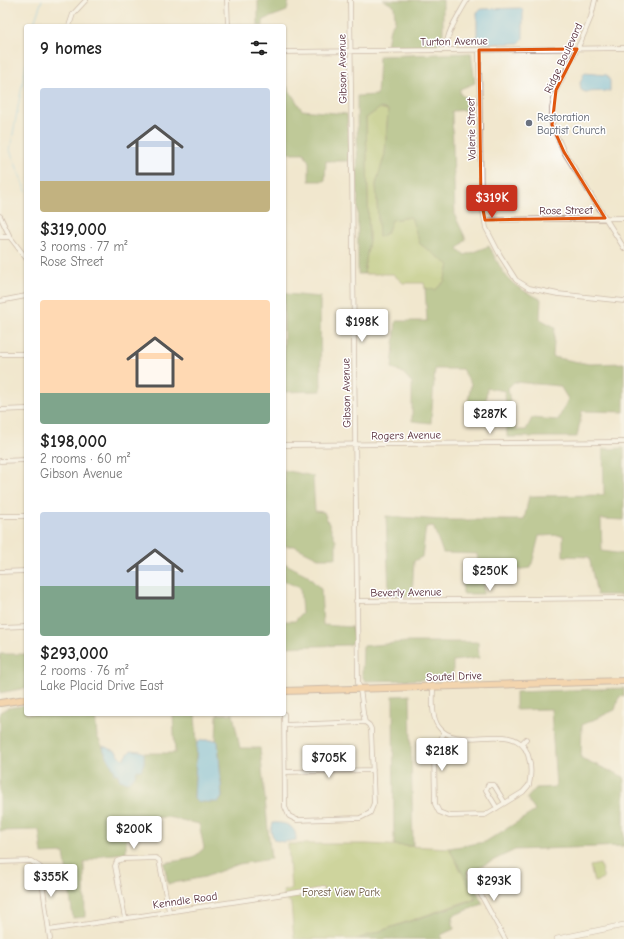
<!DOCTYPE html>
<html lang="en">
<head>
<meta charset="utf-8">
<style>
  body { margin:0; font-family:"Comic Neue",sans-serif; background:#f2f2f2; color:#222; height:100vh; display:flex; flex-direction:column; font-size:15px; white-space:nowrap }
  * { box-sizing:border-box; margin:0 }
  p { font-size:13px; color:#767676 }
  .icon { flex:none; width:22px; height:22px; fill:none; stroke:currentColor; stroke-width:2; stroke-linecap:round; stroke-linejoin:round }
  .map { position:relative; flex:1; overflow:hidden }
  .drawer { position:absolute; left:24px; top:24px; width:262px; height:692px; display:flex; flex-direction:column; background:#fff; border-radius:4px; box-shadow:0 1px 3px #0004 }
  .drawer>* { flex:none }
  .price { position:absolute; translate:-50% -34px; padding:0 9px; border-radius:4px; background:#fff; color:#222; font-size:13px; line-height:26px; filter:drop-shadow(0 1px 2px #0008) }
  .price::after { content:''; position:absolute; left:50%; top:24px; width:12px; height:9px; margin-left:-6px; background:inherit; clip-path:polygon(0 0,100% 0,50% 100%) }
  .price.on { background:#c8321e; color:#fff }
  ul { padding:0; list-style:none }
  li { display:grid; align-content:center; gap:8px; height:212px; padding:0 16px }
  li span { display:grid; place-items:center; height:124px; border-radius:4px; color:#555 }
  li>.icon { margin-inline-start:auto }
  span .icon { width:72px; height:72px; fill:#fffc; stroke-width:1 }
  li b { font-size:17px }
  h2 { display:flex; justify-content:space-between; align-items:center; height:48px; padding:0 16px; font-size:17px }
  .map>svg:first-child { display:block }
</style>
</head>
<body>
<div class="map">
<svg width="624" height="939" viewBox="0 0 624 939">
  <rect width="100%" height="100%" fill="#fff"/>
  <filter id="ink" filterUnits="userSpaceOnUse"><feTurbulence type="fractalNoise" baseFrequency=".025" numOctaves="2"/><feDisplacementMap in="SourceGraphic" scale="8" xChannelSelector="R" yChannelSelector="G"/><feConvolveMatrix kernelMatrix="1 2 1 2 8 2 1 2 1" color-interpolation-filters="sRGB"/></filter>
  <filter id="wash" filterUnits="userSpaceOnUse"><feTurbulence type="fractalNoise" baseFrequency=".012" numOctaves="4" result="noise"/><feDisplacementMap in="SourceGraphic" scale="16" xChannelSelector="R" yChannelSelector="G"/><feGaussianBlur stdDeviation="0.9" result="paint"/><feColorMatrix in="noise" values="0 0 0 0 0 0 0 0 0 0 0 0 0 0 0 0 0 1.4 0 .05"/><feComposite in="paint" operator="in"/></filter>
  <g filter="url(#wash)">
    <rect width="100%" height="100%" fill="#f1e7ce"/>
    <path fill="#a4bd63" stroke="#776e47" d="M380,108L388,110L385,154L376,184L379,237L387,233L392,220L411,217L420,244L450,265L444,282L435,290L425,288L424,283H403L393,274H364L369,240L366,118Z
      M288,844H366L449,848L476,898L357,939H294L291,903L284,897L283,891L291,889Z
      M600,864L604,879L594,882L590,866Z"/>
    <path fill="#83a459" stroke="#666242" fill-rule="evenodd" d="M258,0H289L287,11L263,20V26H258Z
      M383,0H443V47L387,46L390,28L395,21L394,6Z
      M471,53L475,83L460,89V94L468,99L469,110L452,111L455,216L466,239L458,249L465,255L489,246C506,278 507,284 541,299L540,319L555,327L553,357L589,364L624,363V412L582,411L577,437H507L505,391L487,388L485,413L466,412L471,384L462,369H435L431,423L412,421V383L403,373L392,368L396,321H427L425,288L435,290L444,282L449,265L420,244L411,217L392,220L387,233L379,237L376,184L385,154L388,110L380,108L366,118L369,240L364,274H358L357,96L377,95L379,56ZM514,382L560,386L568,399L558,420L532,418L526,430H517L512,417L508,388Z
      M284,82L302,110L347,114L350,161H326L325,181H309V162L304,153H284Z
      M284,291L287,294L320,297L321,391L284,392Z
      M624,448V520L601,519L602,551L624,554V595H597L589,557L563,556V535L539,536L531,568L485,573L483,594H463L462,575L478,561L477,554L443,553L433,526L426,527L422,557L414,561L412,597L389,595L386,516L441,520H524L529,496L604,495L603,449Z
      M284,470L313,476L315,511L324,512L336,541V558H318L294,546H284Z
      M284,563L307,575L321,589L323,625L352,627L354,641L350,645L284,647V621H295L302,613L300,588L284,581Z
      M406,642H478L479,658L453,661V679L365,681L362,675L363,646Z
      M0,654H26V688L0,693Z
      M624,688V696L619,697L615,710L582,725L581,758L624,777V846L515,850L467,873L483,904L452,916L454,929L441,935L442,939H357L476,899L449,848L485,842L535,811L527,798L536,788L556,787L551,709L516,710V692Z
      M410,695L413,846L394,845L393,696Z
      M26,705V714H95L97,736L120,780L134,773L144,763V753H175L173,714H195L197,743L194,798L219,802L222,797L218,743L216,740L217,714H233L240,748H260L271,859L239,864L205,877L168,884L164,863L193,858L204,848L199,824L168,817L127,819L126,853L103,855L84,863L85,917L73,918L64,853L42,854L39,830L0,831V712L7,708Z"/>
    <path fill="#6dbfe8" stroke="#5c6f8a" d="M521,8L523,11V39L519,43L485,44L477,38V12L482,9Z
      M584,73L607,75L610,81V91L585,92L581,90L580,83Z
      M202,740H216L218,742L222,797L219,802H199L194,798L197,743Z
      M103,746L116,751L119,756L124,759L131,750L140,751L144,753V763L141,770H137L134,777L128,782L120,780L118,774L113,773L115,771L104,751Z
      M273,823C285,822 297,826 296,840L283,842L274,840L271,831Z"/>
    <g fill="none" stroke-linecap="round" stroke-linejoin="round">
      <path stroke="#6dbfe8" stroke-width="1" d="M33,26L42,0
        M26,64L10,150L26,191"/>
    </g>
  </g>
  <g filter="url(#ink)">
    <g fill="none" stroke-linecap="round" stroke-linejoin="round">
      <defs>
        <path id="minor" d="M227,0L228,26
          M595,0L591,17L581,41L556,90L552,108V125L564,152L624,248
          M69,26L73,14L86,0
          M446,50C446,32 459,15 467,0
          M479,50L481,200L486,228L500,255L516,280L529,288L558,294L624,301
          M284,52L624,48
          M0,216L10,237L26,258
          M485,220L624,218
          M0,237H10
          M0,301L26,296
          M0,354H26
          M0,410L26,409
          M284,445L624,442
          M0,461L26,460
          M0,516H26
          M0,572L26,571
          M356,601L624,598
          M0,627L26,626
          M433,687C433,699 431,715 438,726C457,755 516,717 528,755C531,764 531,776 529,785L523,792L485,815L449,816L439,812L435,804L434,752L444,733
          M284,714L285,807L289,816L297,820L360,818L370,813L374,803L371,729L369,725L365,722C361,709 363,696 358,683L350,0
          M284,725L365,722
          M521,744L526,739
          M285,772L373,770
          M497,808L486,790L488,785H494L505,803
          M0,862L31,861L40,867L50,939
          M469,873L505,939
          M125,918L115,866L117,861L123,859L156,858L159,860L169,911
          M49,930L324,888"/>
        <path id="tertiary" d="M557,939L624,925"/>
        <path id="primary" d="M284,691L624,681
          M0,703L26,699"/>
      </defs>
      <use href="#minor" stroke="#9e837c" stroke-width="5.5"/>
      <use href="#tertiary" stroke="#9e837c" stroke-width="6"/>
      <use href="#primary" stroke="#9e837c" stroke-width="8"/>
      <use href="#minor" stroke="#fff" stroke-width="4"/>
      <use href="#tertiary" stroke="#fff" stroke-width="5"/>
      <use href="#primary" stroke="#f6be87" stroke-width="6"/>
    </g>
  </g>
  <path d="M0 0H624V939H0ZM577,49L556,90L552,125L564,152L605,218L485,220L481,200L479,50Z" fill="#f1e7ce" fill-opacity=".55" fill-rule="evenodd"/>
  <path fill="none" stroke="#e0560e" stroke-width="3" stroke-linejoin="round" d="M577,49L556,90L552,125L564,152L605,218L485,220L481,200L479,50Z"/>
  <circle fill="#6b7280" stroke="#fff" stroke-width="1.5" cx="529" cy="123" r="4"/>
  <g text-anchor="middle" stroke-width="3" stroke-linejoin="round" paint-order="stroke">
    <g font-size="11" fill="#4a1f2b" stroke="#fff">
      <text transform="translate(454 41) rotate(-1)" y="4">Turton Avenue</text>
      <text transform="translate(563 58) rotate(-65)" y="4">Ridge Boulevard</text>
      <text transform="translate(342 69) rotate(-91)" y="4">Gibson Avenue</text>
      <text transform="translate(471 129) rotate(-91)" y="4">Valerie Street</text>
      <text transform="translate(566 210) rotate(-1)" y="4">Rose Street</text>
      <text transform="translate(346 393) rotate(-91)" y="4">Gibson Avenue</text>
      <text transform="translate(406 435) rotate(-1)" y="4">Rogers Avenue</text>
      <text transform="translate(406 592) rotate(-1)" y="4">Beverly Avenue</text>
      <text transform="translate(454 676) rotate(-2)" y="4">Soutel Drive</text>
      <text transform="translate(185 900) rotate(-8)" y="4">Kenndle Road</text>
    </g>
    <g font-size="11" fill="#5b616d" stroke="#fff" text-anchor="start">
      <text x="537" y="121">Restoration<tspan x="537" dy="13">Baptist Church</tspan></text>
    </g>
    <g font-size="11" fill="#6a563f" stroke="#fff">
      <text x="341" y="896">Forest View Park</text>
    </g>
  </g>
</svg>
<b class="price on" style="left:492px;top:219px">$319K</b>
<b class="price" style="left:362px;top:343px">$198K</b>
<b class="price" style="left:490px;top:435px">$287K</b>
<b class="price" style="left:490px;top:592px">$250K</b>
<b class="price" style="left:442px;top:772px">$218K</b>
<b class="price" style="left:329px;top:779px">$705K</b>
<b class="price" style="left:134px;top:850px">$200K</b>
<b class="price" style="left:51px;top:898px">$355K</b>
<b class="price" style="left:494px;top:902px">$293K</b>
<section class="drawer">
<h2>9 homes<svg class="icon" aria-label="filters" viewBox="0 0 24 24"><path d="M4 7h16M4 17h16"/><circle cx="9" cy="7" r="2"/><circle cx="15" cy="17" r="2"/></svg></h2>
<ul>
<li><span style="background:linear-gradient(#c9d6e8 75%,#c2b280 0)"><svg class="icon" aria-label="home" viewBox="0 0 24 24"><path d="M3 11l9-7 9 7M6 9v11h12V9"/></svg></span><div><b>$319,000</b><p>3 rooms · 77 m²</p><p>Rose Street</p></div></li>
<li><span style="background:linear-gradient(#ffd9b3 75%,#7fa58c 0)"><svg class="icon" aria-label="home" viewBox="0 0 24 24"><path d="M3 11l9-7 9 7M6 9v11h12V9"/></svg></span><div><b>$198,000</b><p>2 rooms · 60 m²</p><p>Gibson Avenue</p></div></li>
<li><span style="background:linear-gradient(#c9d6e8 60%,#7fa58c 0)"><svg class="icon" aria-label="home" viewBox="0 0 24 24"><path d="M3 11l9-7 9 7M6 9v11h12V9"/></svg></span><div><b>$293,000</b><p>2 rooms · 76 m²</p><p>Lake Placid Drive East</p></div></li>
</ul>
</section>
</div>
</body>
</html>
